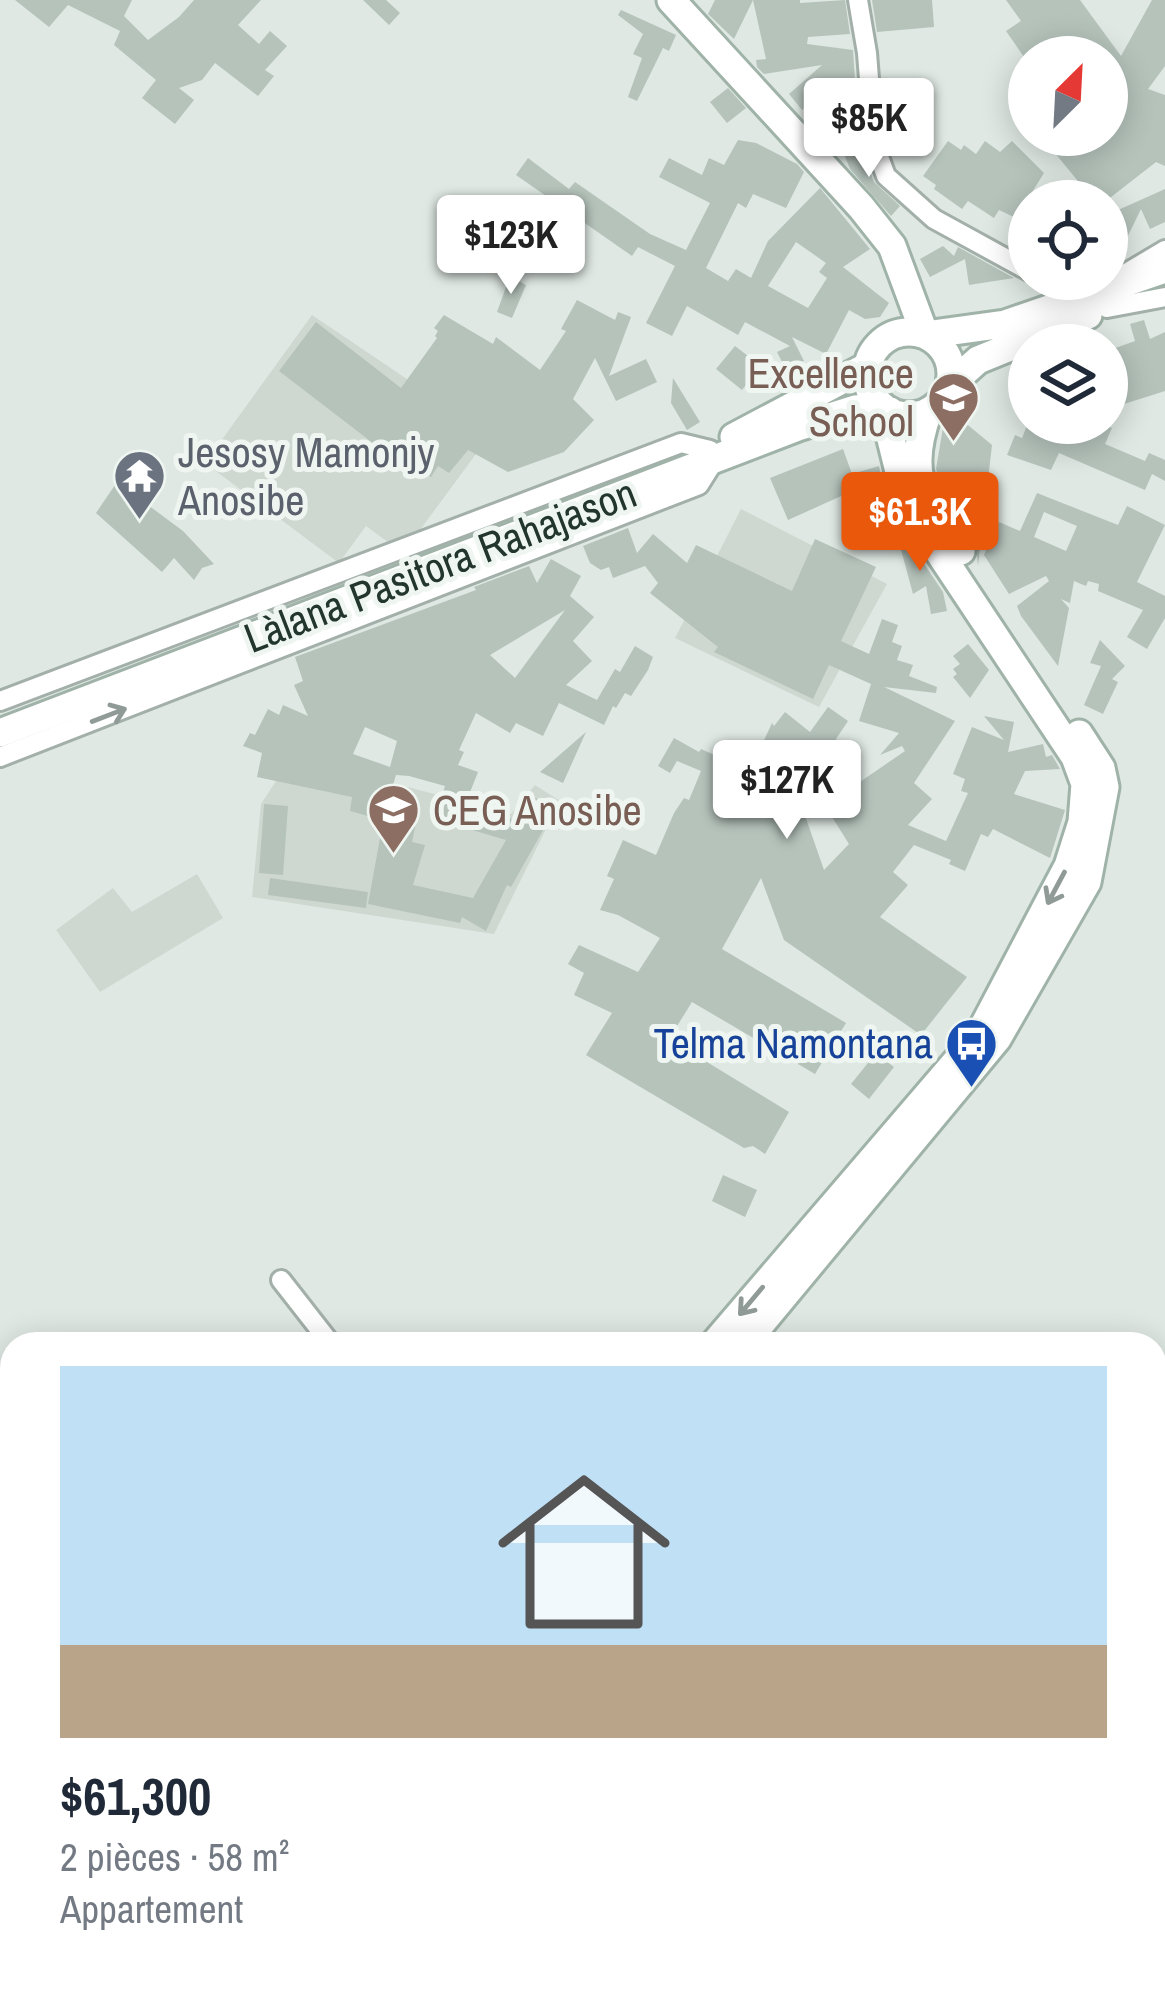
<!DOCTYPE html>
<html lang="fr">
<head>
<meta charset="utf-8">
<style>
  body { margin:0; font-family:"Archivo Narrow",sans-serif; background:#f6f6f7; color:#1f2937; height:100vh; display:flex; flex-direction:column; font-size:45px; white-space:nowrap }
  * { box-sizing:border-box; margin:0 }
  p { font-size:39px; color:#747a83 }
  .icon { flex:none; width:66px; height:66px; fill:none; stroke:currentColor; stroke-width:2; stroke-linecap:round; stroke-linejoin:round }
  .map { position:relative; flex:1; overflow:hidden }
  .side { position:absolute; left:0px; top:1332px; width:1167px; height:663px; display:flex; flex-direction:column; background:#fff; border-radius:36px 36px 0 0; box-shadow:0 6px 30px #0003 }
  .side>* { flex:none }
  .needle { width:78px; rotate:24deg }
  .buttons { position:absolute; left:1008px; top:36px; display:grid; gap:24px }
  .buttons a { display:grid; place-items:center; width:120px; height:120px; border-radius:50%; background:#fff; box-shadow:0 6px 30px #0003; font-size:60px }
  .price { position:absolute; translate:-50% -102px; padding:0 27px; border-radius:12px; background:#fff; color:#222; font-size:39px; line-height:78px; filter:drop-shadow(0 3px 6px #0008) }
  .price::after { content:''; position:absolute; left:50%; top:72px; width:36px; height:27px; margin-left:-18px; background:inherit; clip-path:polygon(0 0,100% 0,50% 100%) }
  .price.active { background:#ea580c; color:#fff }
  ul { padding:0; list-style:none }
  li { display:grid; align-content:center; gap:24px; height:636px; padding:0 60px }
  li+li { border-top:3px solid #e0e1e3 }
  li span { display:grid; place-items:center; height:372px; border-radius:0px; color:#555 }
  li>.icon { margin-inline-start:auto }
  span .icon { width:216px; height:216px; fill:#fffc; stroke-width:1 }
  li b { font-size:51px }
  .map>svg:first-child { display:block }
</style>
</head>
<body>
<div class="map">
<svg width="1165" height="1993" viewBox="0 0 1165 1993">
  <rect width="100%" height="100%" fill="#dfe8e3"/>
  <path fill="#ced8d1" d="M312,315L490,435L403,553L366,526L339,563L205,463Z
    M741,509L887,584L819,707L675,638Z
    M304,760L511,814L535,785L560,801L494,934L252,897L261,804L288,763Z
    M197,874L223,918L100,992L56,930L113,888L132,912Z"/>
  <path fill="#b5c3bb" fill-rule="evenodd" d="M15,0H132L124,16L148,40L179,17L194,0H261L238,25L259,44L270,31L287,46L265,70L274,76L258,96L215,63L202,80L179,88L194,100L175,124L142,98L156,80L114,45L120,31L68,5L49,27Z
    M363,0H386L400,13L389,25Z
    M715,0H800V3L845,0L850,34L808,37L807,44L853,50L857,112H851L852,125L818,127L816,98L802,110L789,94L822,65L764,74L757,67L756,60L766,59L753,0L734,39L708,14Z
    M872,0H932L934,27L877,32Z
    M1006,0H1080L1121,56L1152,0H1165V66L1148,89L1165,95V166L1156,162L1106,201H1088L1076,192L1082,186L1040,135H1107V108L1118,85L1109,77L1116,70L1107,57H1024L1006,31L1021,21Z
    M621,10L676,35L669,51L663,48L637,101L628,97L642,58L633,54L643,34L618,15Z
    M728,88L746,108L727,123L710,102Z
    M738,140L756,143L797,164L804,172L786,208L753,194L746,208L738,203L706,268L728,281L736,269L751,278L768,241L820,188L870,249L843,267L889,303L880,317L865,319L849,310L826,354L792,337L804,361L786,370L777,352L790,346L745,322L738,335L687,306L672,336L646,323L675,266L638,247L632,256L516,175L528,158L569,189L575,182L650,234L686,250L710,203L659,177L669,158L702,175L709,158L724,165ZM796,242L826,263L819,272L827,278L808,308L768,286Z
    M948,141L961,150L964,145L976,154L985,141L1000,152L1012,141L1044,173L1016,218L999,210L994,218L968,201L962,209L934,189L936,185L923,176Z
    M861,147L874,182L900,206L891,216L850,169L844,154Z
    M1165,189V222L1150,229L1141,209L1124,244L1109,237L1113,229L1107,226V215Z
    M943,246L954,256L958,247L1014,278L969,285L965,259L930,277L920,259Z
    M510,276L526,285L512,318L497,312Z
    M577,300L615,320L618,312L631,317L609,376L646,359L657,382L616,401L595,358L573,399L594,420L564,452L508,472L468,450L449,473L438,466L431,477L398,455L395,460L279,371L316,322L401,388L437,338L435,336L438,331L434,328L444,315L493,344L496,337L540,370L566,331L561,329Z
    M1144,320L1150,339L1165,332V391L1124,404L1116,381L1107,382V351L1135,341L1130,324Z
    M735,346L761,366L742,390L716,369Z
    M673,378L700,422L687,430L671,403Z
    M962,415L963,421L992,445L978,566L976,542L944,492L936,469L945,416Z
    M1028,423H1102L1112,428L1105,444L1145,461L1149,453L1165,460V481L1152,474L1145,490L1059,453L1051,470L1007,455L1015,435L1022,438Z
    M843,449L852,474L879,466L883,484L880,485L893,525L872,531L859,488L788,520L770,478Z
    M117,482L183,531L214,564L202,568L194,580L174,558L162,572L96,513Z
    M1037,493L1118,525L1127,506L1165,525L1137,582L1165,596V618L1147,649L1127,637L1143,610L1098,591L1099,584L1088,581L1086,586L1074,581L1070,603L1061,599L1069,608L1058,666L1021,616L1017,606L1049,581L1046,576L1009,594L984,555L999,522L1020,531ZM1044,512L1077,526L1066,551L1034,537Z
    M892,516L943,592L947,611L931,614L926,586L913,594Z
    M628,528L637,553L653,534L687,563L696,545L792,591L815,539L876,567L841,641L869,654L882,619L898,625L892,642L902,646L897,660L913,665L909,676L937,687L936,693L884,687L955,721L914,783L932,799L908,825L946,841L968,793L961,791L965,779L953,774L972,727L1004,740L984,716L1014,722L1008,752L1043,744L1046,757L1052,755L1060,769L1025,771L1014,794L1065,810L1050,858L993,829L988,837L981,834L965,871L949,864L951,860L914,845L893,872L908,885L880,917L967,977L921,1035L784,940L761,878L722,949L846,1023L815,1074L692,1002L669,1039L789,1112L765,1154L753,1146L744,1148L586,1055L612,1013L574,995L584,973L568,964L579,945L638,972L660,938L618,915L600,910L614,879L607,876L623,840L656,855L674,813L684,798L689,800L701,771L677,761L670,773L658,766L674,738L699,752L701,749L726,760L727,757L751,768L772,723L774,726L785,712L810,732L828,707L848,721L836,739L848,768L809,783L779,743L795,789L778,795L802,807L824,870L849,844L825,806L905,751L902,746L880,755L899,733L859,721L871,684L829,665L813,699L714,652L718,647L650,593L658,583L645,566L613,578L609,567L601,570L590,563L583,546Z
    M551,559L581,576L570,596L594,617L573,641L592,661L566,685L597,700L615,669L620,672L635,646L653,657L648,670L631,696L625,693L616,708L613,706L604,725L559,703L543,736L516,723L510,733L476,713L459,750L464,752L458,765L478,772L465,805L518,821L532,796L555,809L511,887L507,885L486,931L462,917L460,923L368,904L385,811L417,817L412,842L425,845L413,885L473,898L506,840L435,819L445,786L409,776L396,775L382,820L350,811L352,797L257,777L262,753L243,746L250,733L255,735L268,709L279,715L283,705L308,716L294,685L303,681L295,657L476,590L474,587L529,566L537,583ZM565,610L515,678L490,655ZM365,727L397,741L390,767L353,754Z
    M1100,640L1125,666L1112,679L1118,682L1103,714L1084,705L1101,666L1090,663Z
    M968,644L989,670L970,698L953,677L957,674L953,669L960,664L953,656Z
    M586,732L563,783L540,772Z
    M264,804L288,806L283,875L259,873Z
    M270,878L368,892L366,908L268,895Z
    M876,1053L894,1067L869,1099L851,1084Z
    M723,1175L757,1190L745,1217L712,1201Z"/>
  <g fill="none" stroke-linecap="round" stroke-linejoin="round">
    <defs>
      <path id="street" d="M858,0L867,53L874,143L886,176L934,219L1029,271
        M1123,275L1165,250
        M1107,308L1165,297
        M0,701L681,443L710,450
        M0,757L699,485L714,461
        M281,1280L331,1344"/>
      <path id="secondary" d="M671,0L861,207L892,246L925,335
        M867 374a42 42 0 1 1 84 0a42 42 0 1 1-84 0Z
        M925,335L1005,324L1165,269
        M950,385L978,360L1088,315
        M928,412C904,479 925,496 961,551
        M734,437L868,366
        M0,733L798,427L855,409L883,407
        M714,1344L979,1035L1068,866L1082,822L1085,784L1075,757L907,504L888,427L890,411
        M744,1344L997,1039L1087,882L1105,787L1101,768L1079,734
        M476,1983L502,1993
        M506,1983L533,1993"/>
    </defs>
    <use href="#street" stroke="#a3afa9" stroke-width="24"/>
    <use href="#secondary" stroke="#a0b3a8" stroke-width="33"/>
    <use href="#street" stroke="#fff" stroke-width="18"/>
    <use href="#secondary" stroke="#fff" stroke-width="27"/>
  </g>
  <defs><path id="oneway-shaft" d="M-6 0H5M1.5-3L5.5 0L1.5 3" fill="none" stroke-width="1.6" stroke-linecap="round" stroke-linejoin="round" transform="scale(3)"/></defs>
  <g stroke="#909a96">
    <use href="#oneway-shaft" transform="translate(109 715) rotate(-21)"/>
    <use href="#oneway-shaft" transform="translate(1056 888) rotate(118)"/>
    <use href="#oneway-shaft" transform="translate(751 1301) rotate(130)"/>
  </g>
  <defs>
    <symbol id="school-pin" viewBox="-11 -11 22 30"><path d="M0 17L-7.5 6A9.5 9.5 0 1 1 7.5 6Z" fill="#8d6e63" stroke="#eff6f1"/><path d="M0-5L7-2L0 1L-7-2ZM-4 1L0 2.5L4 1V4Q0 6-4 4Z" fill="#fff"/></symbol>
    <symbol id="temple-pin" viewBox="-11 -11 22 30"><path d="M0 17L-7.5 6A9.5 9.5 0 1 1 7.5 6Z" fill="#6b7280" stroke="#eff6f1"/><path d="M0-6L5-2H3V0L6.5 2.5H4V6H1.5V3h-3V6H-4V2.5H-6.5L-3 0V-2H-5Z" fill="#fff"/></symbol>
    <symbol id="bus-pin" viewBox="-11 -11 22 30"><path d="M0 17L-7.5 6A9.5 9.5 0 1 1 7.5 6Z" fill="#1a4fb4" stroke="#eff6f1"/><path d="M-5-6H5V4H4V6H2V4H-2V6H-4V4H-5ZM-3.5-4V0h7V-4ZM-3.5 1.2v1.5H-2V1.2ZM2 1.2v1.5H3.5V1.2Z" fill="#fff"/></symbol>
  </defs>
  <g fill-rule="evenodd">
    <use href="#school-pin" x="924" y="368" width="59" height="81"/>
    <use href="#temple-pin" x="110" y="446" width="59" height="81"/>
    <use href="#school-pin" x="364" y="780" width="59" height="81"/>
    <use href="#bus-pin" x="942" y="1014" width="59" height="81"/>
  </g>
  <g text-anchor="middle" stroke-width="10" stroke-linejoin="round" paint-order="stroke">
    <g font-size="42" fill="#785e54" stroke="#eff6f1" text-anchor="end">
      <text x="914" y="388">Excellence<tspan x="914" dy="48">School</tspan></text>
      <text x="433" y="825" text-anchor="start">CEG Anosibe</text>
    </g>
    <g font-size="42" fill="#5b616d" stroke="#eff6f1" text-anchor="start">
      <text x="178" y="467">Jesosy Mamonjy<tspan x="178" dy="48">Anosibe</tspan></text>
    </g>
    <g font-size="42" fill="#22362d" stroke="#eff6f1">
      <text transform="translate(440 565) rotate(-21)" y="15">Làlana Pasitora Rahajason</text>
    </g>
    <g font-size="42" fill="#164399" stroke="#eff6f1" text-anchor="end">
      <text x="933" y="1058">Telma Namontana</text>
    </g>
  </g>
</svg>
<div class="buttons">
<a><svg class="needle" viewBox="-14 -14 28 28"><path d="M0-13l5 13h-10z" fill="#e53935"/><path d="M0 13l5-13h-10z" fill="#747a83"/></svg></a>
<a><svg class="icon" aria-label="locate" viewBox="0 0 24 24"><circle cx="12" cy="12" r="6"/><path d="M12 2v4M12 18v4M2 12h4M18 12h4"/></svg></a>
<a><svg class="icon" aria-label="layers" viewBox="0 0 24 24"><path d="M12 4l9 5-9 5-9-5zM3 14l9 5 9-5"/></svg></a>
</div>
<b class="price" style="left:869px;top:180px">$85K</b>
<b class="price" style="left:511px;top:297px">$123K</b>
<b class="price active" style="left:920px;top:574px">$61.3K</b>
<b class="price" style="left:787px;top:842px">$127K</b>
<section class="side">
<ul>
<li><span style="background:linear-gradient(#bfe0f5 75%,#b9a48a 0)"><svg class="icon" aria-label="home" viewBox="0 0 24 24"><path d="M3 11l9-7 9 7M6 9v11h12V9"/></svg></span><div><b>$61,300</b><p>2 pièces · 58 m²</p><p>Appartement</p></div></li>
</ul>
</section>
</div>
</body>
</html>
